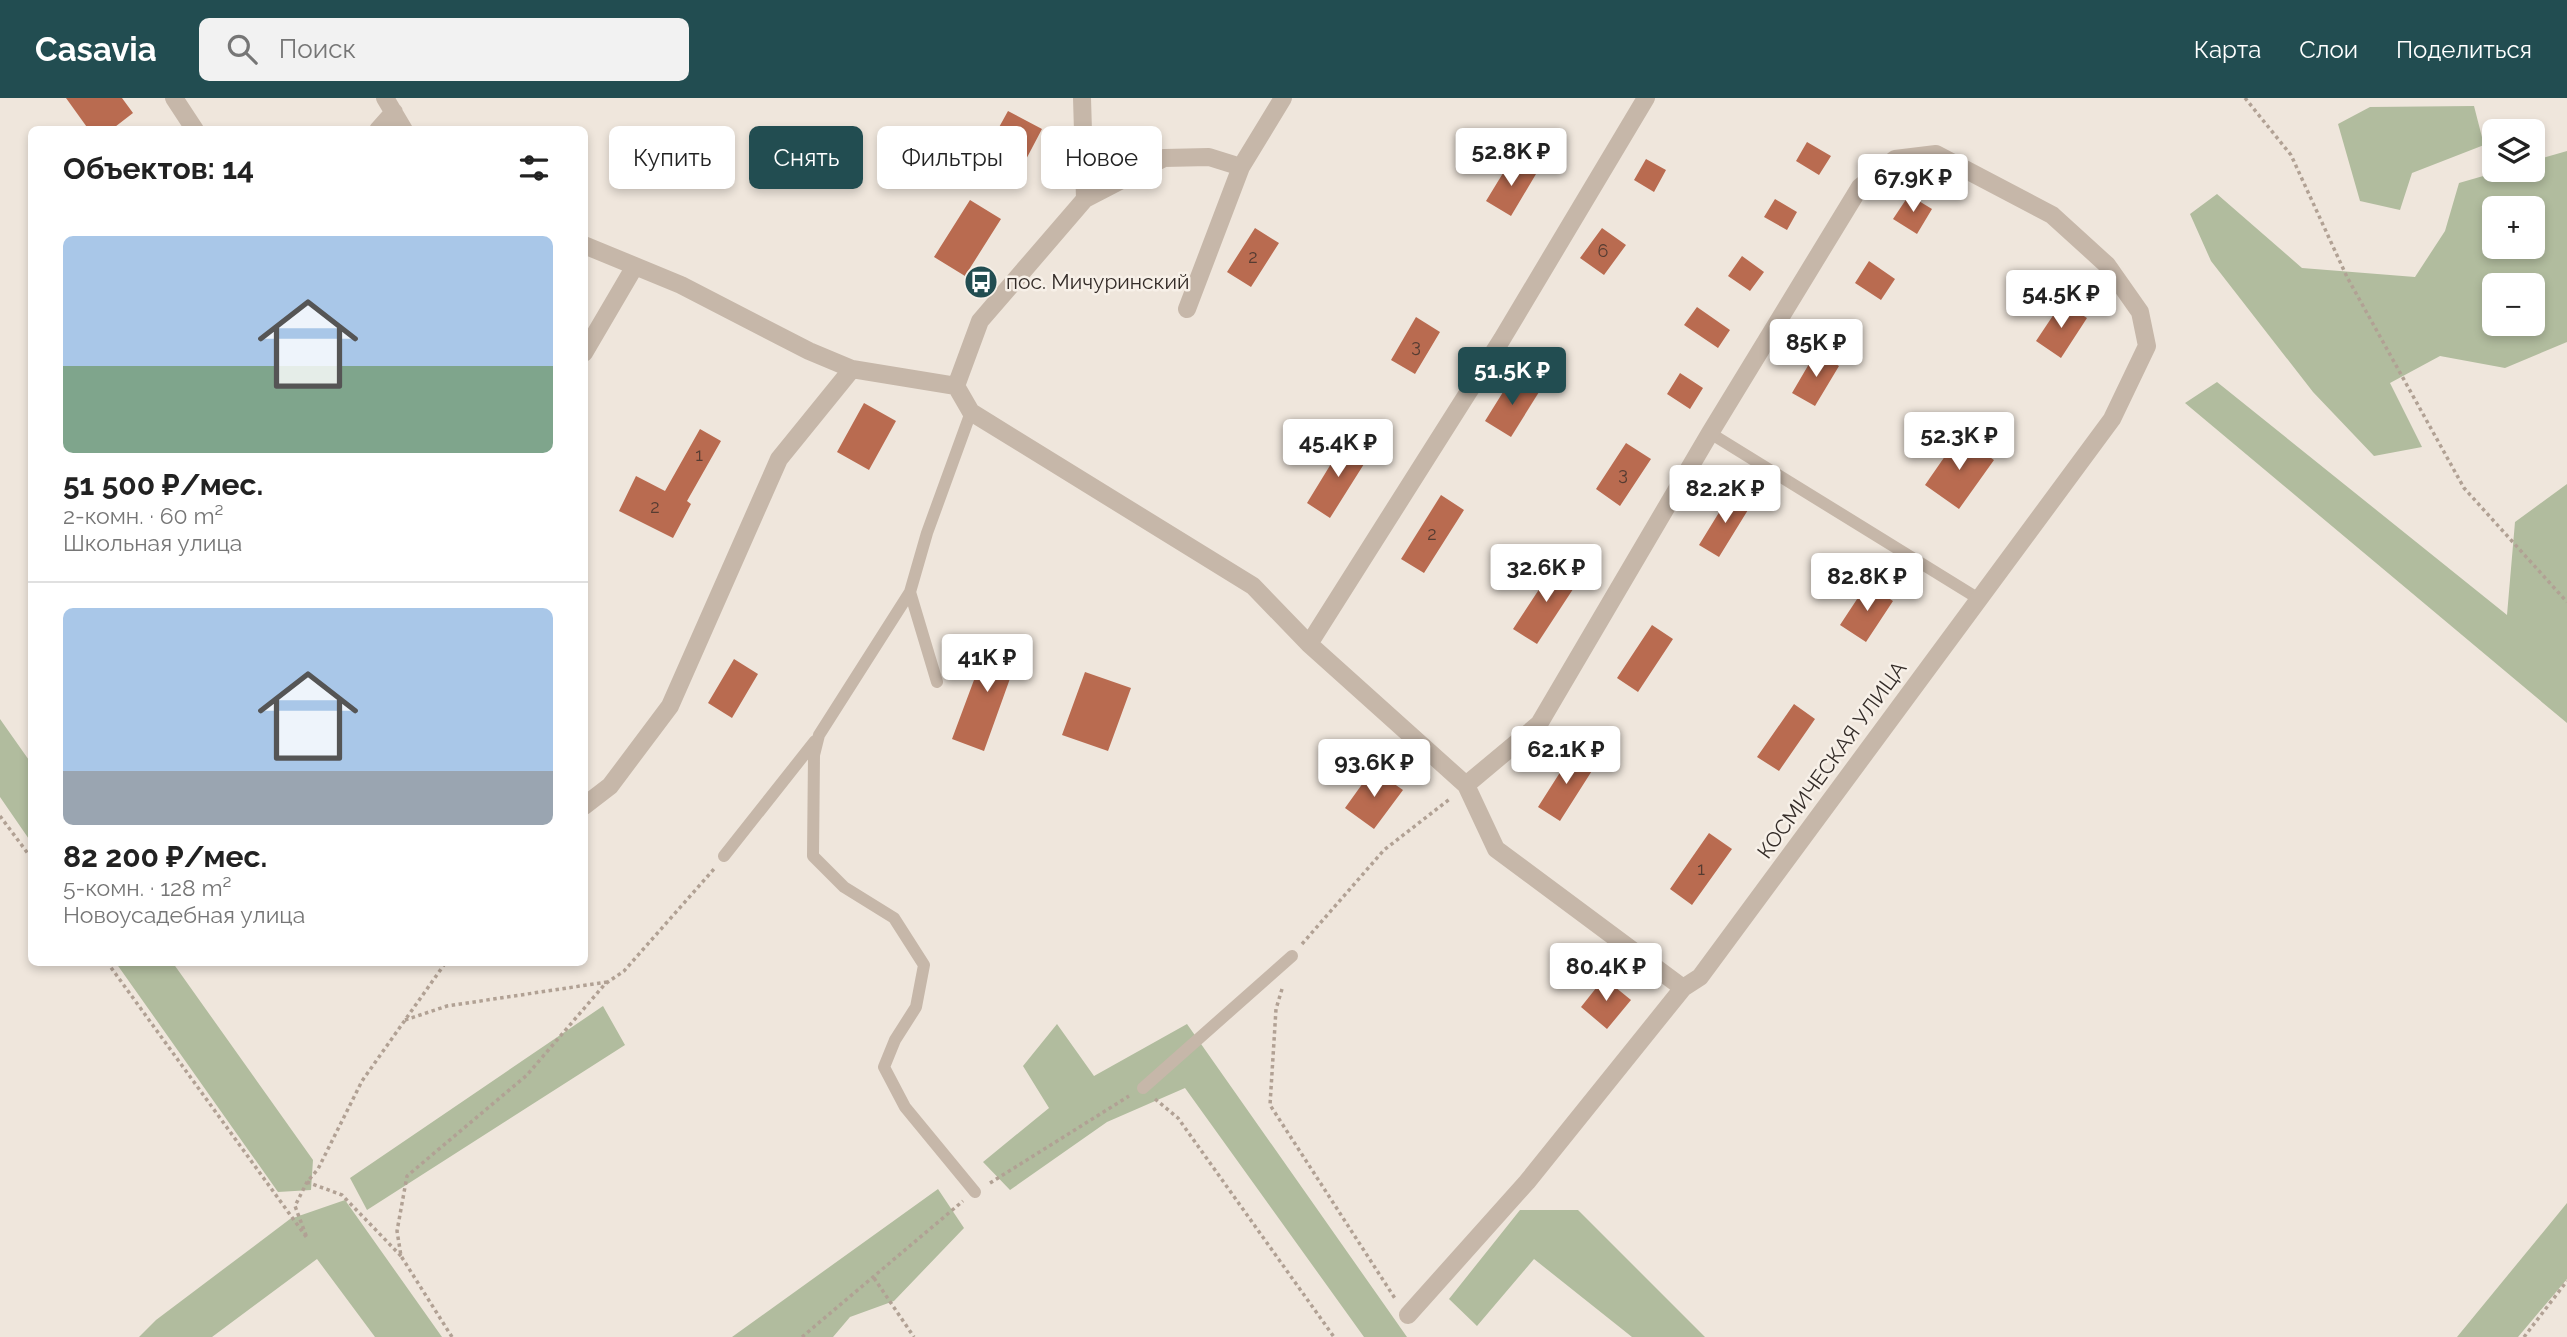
<!DOCTYPE html>
<html lang="ru">
<head>
<meta charset="utf-8">
<style>
  body { margin:0; font-family:Raleway,sans-serif; background:#f2f2f2; color:#222; height:100vh; display:flex; flex-direction:column; font-size:26px; white-space:nowrap }
  * { box-sizing:border-box; margin:0 }
  p { font-size:23px; color:#767676 }
  .icon { flex:none; width:38px; height:38px; fill:none; stroke:currentColor; stroke-width:2; stroke-linecap:round; stroke-linejoin:round }
  .map { position:relative; flex:1; overflow:hidden }
  .side { position:absolute; left:28px; top:28px; width:560px; height:840px; display:flex; flex-direction:column; background:#fff; border-radius:10px; box-shadow:0 4px 10px #0003 }
  .side>* { flex:none }
  .hud { position:absolute; left:609px; top:28px; width:665px; height:63px; display:flex; gap:14px }
  .tools { position:absolute; left:2482px; top:21px; display:grid; gap:14px }
  .tools a { display:grid; place-items:center; width:63px; height:63px; border-radius:10px; background:#fff; box-shadow:0 4px 10px #0003; font-size:35px }
  .price { position:absolute; translate:-50% -60px; padding:0 16px; border-radius:7px; background:#fff; color:#222; font-size:23px; line-height:46px; filter:drop-shadow(0 2px 4px #0008) }
  .price::after { content:''; position:absolute; left:50%; top:42px; width:21px; height:16px; margin-left:-10px; background:inherit; clip-path:polygon(0 0,100% 0,50% 100%) }
  .price.selected { background:#224d51; color:#fff }
  ul { padding:0; list-style:none }
  li { display:grid; align-content:center; gap:14px; height:371px; padding:0 35px }
  li+li { border-top:2px solid #e0e0e0 }
  li span { display:grid; place-items:center; height:217px; border-radius:10px; color:#555 }
  li>.icon { margin-inline-start:auto }
  span .icon { width:126px; height:126px; fill:#fffc; stroke-width:1 }
  li b { font-size:30px }
  h2 { display:flex; justify-content:space-between; align-items:center; height:84px; padding:0 35px; font-size:30px }
  .pill { padding:0 24px; border-radius:10px; background:#fff; box-shadow:0 4px 10px #0003; font-size:24px; line-height:63px }
  .pill.selected { background:#224d51; color:#fff }
  header { display:flex; align-items:center; gap:42px; box-sizing:border-box; height:98px; padding:0 35px; background:#224d51; color:#fff }
  header strong { font-size:33px }
  nav { display:flex; gap:38px; margin-inline-start:auto; font-size:24px }
  .search { width:490px; height:63px; background:#f2f2f2; display:flex; align-items:center; gap:18px; box-sizing:border-box; padding:0 24px; border-radius:10px; color:#767676; font-size:26px }
  .map>svg:first-child { display:block }
</style>
</head>
<body>
<header>
<strong>Casavia</strong>
<div class="search"><svg class="icon" aria-label="search" viewBox="0 0 24 24"><circle cx="10" cy="10" r="6"/><path d="M15 15l6 6"/></svg>Поиск</div>
<nav><a>Карта</a><a>Слои</a><a>Поделиться</a></nav>
</header>
<div class="map">
<svg width="2567" height="1239" viewBox="0 0 2567 1239">
  <rect width="100%" height="100%" fill="#efe6dc"/>
  <path fill="#b1bc9e" fill-rule="evenodd" d="M2474,8L2484,47L2412,75L2400,112L2360,103L2338,26L2370,9Z
    M2567,53V244L2505,270L2440,258L2390,285L2422,349L2374,358L2313,294L2211,163L2190,116L2217,96L2302,170L2415,179L2445,133L2459,85L2504,72H2532V63ZM2494,110H2532V149H2494ZM2494,187H2532V226H2494Z
    M2217,284L2507,517L2515,424L2567,386V625L2185,305Z
    M0,621L31,665V744L0,699Z
    M116,865H173L313,1062L311,1092L278,1094Z
    M603,908L625,947L367,1112L350,1080Z
    M1057,926L1094,978L1187,926L1407,1239H1364L1185,990L1107,1024L1010,1092L983,1064L1049,1010L1023,968Z
    M938,1091L964,1130L894,1203L850,1219L833,1239H732Z
    M345,1102L442,1239H375L317,1161L212,1239H139L156,1222L290,1121Z
    M2567,1105V1181L2518,1239H2457Z
    M1520,1112H1578L1705,1239H1632L1534,1161L1477,1228L1449,1201Z"/>
  <path fill="#b96b50" d="M66,0H122L133,15L111,32H89Z
    M1008,13L1042,31L1022,69L987,51Z
    M1807,44L1831,58L1819,77L1796,63Z
    M1646,61L1666,72L1654,94L1634,82Z
    M1511,62L1536,76L1511,118L1486,103Z
    M1909,97L1932,111L1917,136L1893,121Z
    M1775,101L1797,114L1787,132L1764,119Z
    M970,102L1001,121L965,178L934,159Z
    M1255,130L1279,145L1251,189L1227,174Z
    M1602,130L1626,147L1604,177L1580,160Z
    M1742,158L1764,174L1750,193L1728,178Z
    M1869,163L1895,181L1881,202L1855,185Z
    M2062,204L2087,220L2061,260L2036,243Z
    M1697,209L1730,232L1718,250L1684,227Z
    M1416,219L1440,234L1415,276L1391,262Z
    M1816,254L1839,268L1815,308L1792,295Z
    M1680,275L1703,290L1690,311L1667,296Z
    M1513,278L1539,294L1511,339L1485,323Z
    M864,305L896,323L869,372L837,354Z
    M700,331L721,343L687,403L691,406L673,440L619,413L636,378L665,393Z
    M1959,338L1994,362L1959,411L1925,387Z
    M1345,343L1369,358L1330,420L1307,405Z
    M1626,345L1651,361L1620,408L1596,391Z
    M1731,395L1751,407L1719,459L1699,447Z
    M1441,397L1464,412L1424,475L1401,461Z
    M1555,467L1579,482L1537,546L1513,531Z
    M1867,486L1893,503L1866,544L1840,527Z
    M1652,527L1673,541L1638,594L1617,580Z
    M990,539L1021,550L984,653L952,641Z
    M734,561L758,576L732,620L708,605Z
    M1085,574L1131,590L1108,653L1062,637Z
    M1794,606L1815,621L1779,673L1757,659Z
    M1573,654L1595,668L1560,723L1538,709Z
    M1373,671L1403,692L1374,731L1345,710Z
    M1709,735L1732,751L1692,807L1670,791Z
    M1604,880L1631,902L1607,931L1581,909Z"/>
  <g fill="none" stroke-linecap="round" stroke-linejoin="round">
    <path stroke="#b1a194" stroke-width="3.5" stroke-dasharray="3.5 3.5" stroke-linecap="butt" d="M2245,0L2291,57L2347,179L2464,390L2567,504
      M0,718L32,761
      M1302,846L1384,752L1451,700
      M107,864L307,1140L295,1108L307,1084
      M1282,891L1276,911L1270,1007L1396,1202
      M405,922L447,908L607,884
      M1155,1001L1178,1020L1334,1239
      M990,1085L1129,998
      M401,1158L342,1097L307,1084L318,1071L362,983L446,864
      M874,1180L914,1239
      M452,1239L401,1158L397,1133L407,1078L527,977L605,886L624,873L714,771
      M802,1239L963,1103
      M2524,1239L2567,1183"/>
    <path stroke="#c6b7a9" stroke-width="12" d="M1710,335L1979,501
      M910,494L819,637L814,657L813,758L844,789L894,820L924,867L916,909L895,942L884,969L905,1009L975,1094
      M937,584L910,494L927,435L971,314
      M724,758L815,643
      M1143,990L1292,858"/>
    <path stroke="#c6b7a9" stroke-width="18" d="M174,0L195,32
      M385,0L404,32
      M1082,0L1085,101
      M378,32L394,14
      M584,147L681,187L809,253L852,271L956,288
      M1187,211L1241,69L1283,0
      M584,255L635,168
      M956,288L971,314L1253,488L1309,546L1466,687L1496,751L1683,890
      M956,288L980,223L1085,101L1164,60L1209,59L1241,69
      M1309,546L1502,241L1646,0
      M584,708L610,688L670,608L779,361L852,271
      M1408,1217L1527,1084L1683,890L1700,879L2112,321L2147,248L2140,214L2107,167L2052,117L1936,56L1895,61L1860,89L1710,335L1539,626L1466,687"/>
  </g>
  <defs>
    <symbol id="bus-disc" viewBox="-11 -11 22 22"><circle r="9.5" fill="#224d51" stroke="#f7f0e8"/><path d="M-5-6H5V4H4V6H2V4H-2V6H-4V4H-5ZM-3.5-4V0h7V-4ZM-3.5 1.2v1.5H-2V1.2ZM2 1.2v1.5H3.5V1.2Z" fill="#fff"/></symbol>
  </defs>
  <g fill-rule="evenodd">
    <use href="#bus-disc" x="962" y="165" width="38" height="38"/>
  </g>
  <g text-anchor="middle" stroke-width="5" stroke-linejoin="round" paint-order="stroke">
    <g font-size="18" fill="#553c32">
      <text x="1603" y="159">6</text>
      <text x="1253" y="165">2</text>
      <text x="1416" y="254">3</text>
      <text x="699" y="363">1</text>
      <text x="1623" y="382">3</text>
      <text x="655" y="415">2</text>
      <text x="1432" y="442">2</text>
      <text x="1701" y="777">1</text>
    </g>
    <g font-size="21" fill="#342c28" stroke="#f7f0e8" text-anchor="start">
      <text x="1006" y="191">пос. Мичуринский</text>
    </g>
    <g font-size="21" fill="#342c28" stroke="#f7f0e8">
      <text transform="translate(1832 662) rotate(-54)" y="7">КОСМИЧЕСКАЯ УЛИЦА</text>
    </g>
  </g>
</svg>
<div class="tools">
<a><svg class="icon" aria-label="layers" viewBox="0 0 24 24"><path d="M12 4l9 5-9 5-9-5zM3 14l9 5 9-5"/></svg></a>
<a>+</a>
<a>−</a>
</div>
<b class="price" style="left:1511px;top:90px">52.8K ₽</b>
<b class="price" style="left:1913px;top:116px">67.9K ₽</b>
<b class="price" style="left:2061px;top:232px">54.5K ₽</b>
<b class="price" style="left:1816px;top:281px">85K ₽</b>
<b class="price selected" style="left:1512px;top:309px">51.5K ₽</b>
<b class="price" style="left:1959px;top:374px">52.3K ₽</b>
<b class="price" style="left:1338px;top:381px">45.4K ₽</b>
<b class="price" style="left:1725px;top:427px">82.2K ₽</b>
<b class="price" style="left:1546px;top:506px">32.6K ₽</b>
<b class="price" style="left:1867px;top:515px">82.8K ₽</b>
<b class="price" style="left:987px;top:596px">41K ₽</b>
<b class="price" style="left:1566px;top:688px">62.1K ₽</b>
<b class="price" style="left:1374px;top:701px">93.6K ₽</b>
<b class="price" style="left:1606px;top:905px">80.4K ₽</b>
<div class="hud">
<a class="pill">Купить</a>
<a class="pill selected">Снять</a>
<a class="pill">Фильтры</a>
<a class="pill">Новое</a>
</div>
<section class="side">
<h2>Объектов: 14<svg class="icon" aria-label="filters" viewBox="0 0 24 24"><path d="M4 7h16M4 17h16"/><circle cx="9" cy="7" r="2"/><circle cx="15" cy="17" r="2"/></svg></h2>
<ul>
<li><span style="background:linear-gradient(#a9c7e8 60%,#7fa58c 0)"><svg class="icon" aria-label="home" viewBox="0 0 24 24"><path d="M3 11l9-7 9 7M6 9v11h12V9"/></svg></span><div><b>51 500 ₽/мес.</b><p>2-комн. · 60 m²</p><p>Школьная улица</p></div></li>
<li><span style="background:linear-gradient(#a9c7e8 75%,#9aa5b1 0)"><svg class="icon" aria-label="home" viewBox="0 0 24 24"><path d="M3 11l9-7 9 7M6 9v11h12V9"/></svg></span><div><b>82 200 ₽/мес.</b><p>5-комн. · 128 m²</p><p>Новоусадебная улица</p></div></li>
</ul>
</section>
</div>
</body>
</html>
